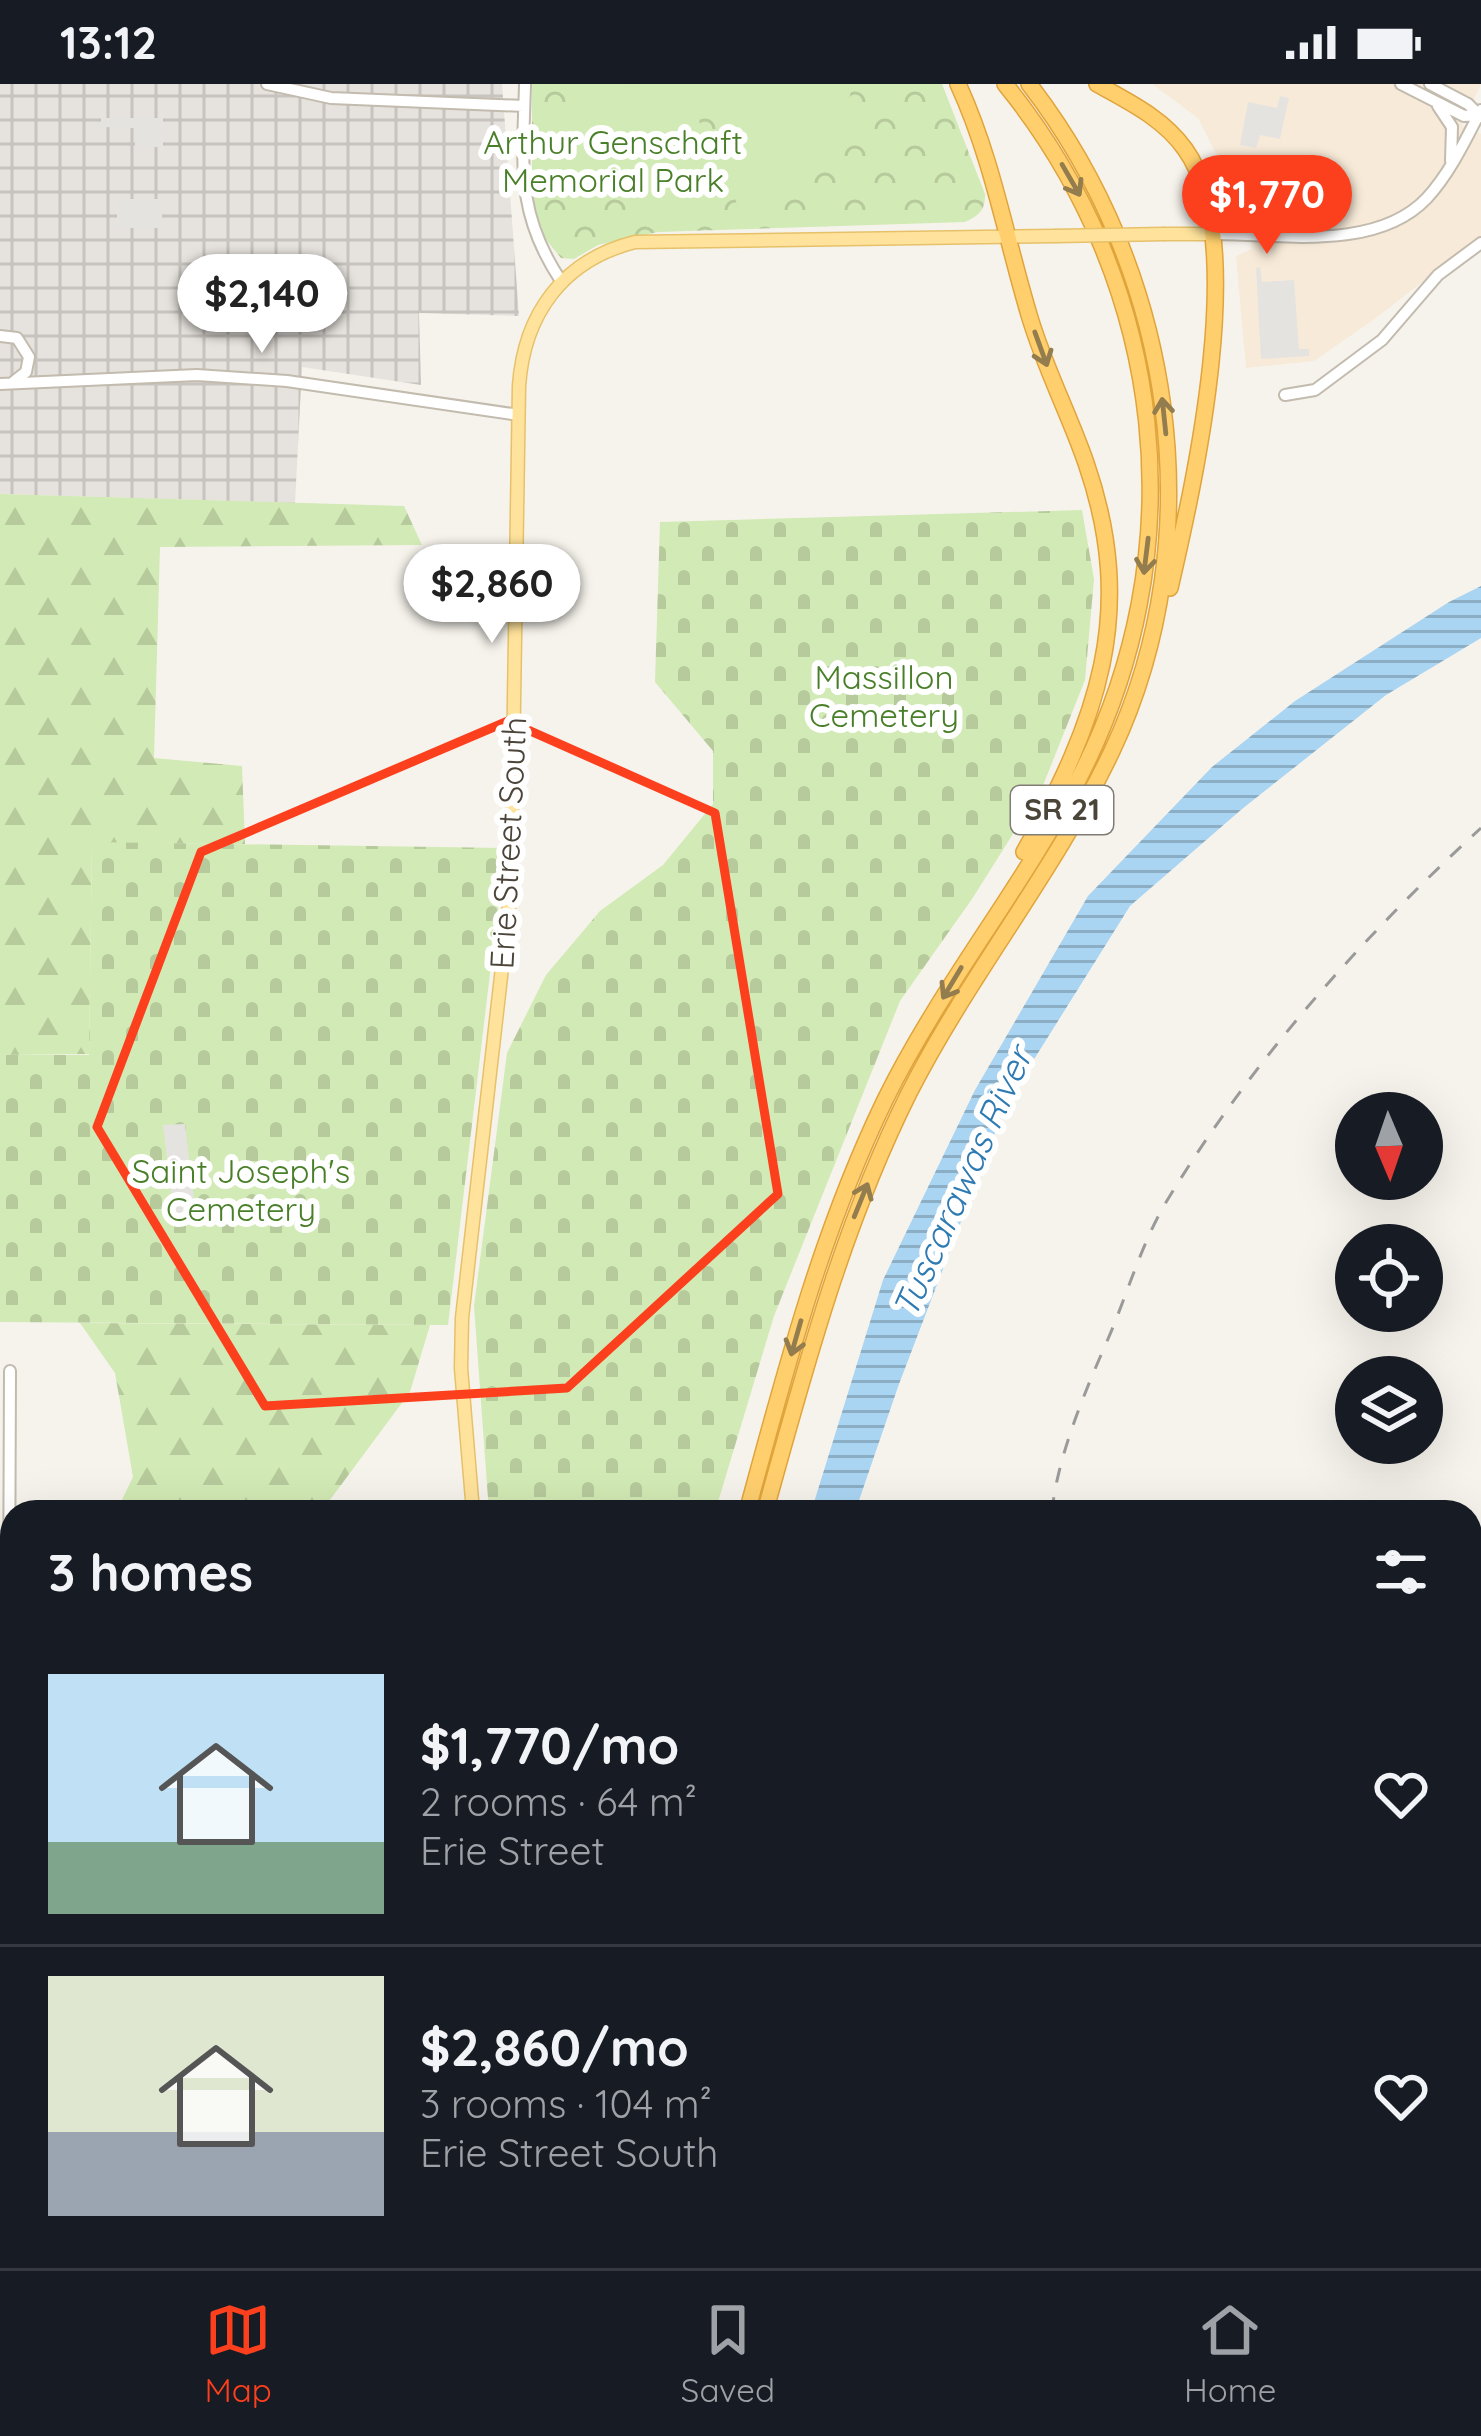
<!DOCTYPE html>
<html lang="en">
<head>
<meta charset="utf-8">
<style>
  body { margin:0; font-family:Quicksand,sans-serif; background:#20242c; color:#f1f3f6; height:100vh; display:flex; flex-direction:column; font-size:45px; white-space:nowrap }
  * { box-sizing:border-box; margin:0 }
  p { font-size:39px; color:#9ea1a6 }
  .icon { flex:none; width:66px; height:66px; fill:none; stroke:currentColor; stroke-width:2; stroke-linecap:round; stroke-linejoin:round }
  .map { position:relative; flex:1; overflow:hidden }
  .side { position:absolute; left:0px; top:1416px; width:1482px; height:768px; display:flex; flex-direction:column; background:#171b24; border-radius:36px 36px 0 0; box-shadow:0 12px 48px #0002 }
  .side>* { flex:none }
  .needle { width:78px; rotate:178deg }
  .controls { position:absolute; left:1335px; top:1008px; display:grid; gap:24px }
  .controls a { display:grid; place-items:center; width:108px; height:108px; border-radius:50%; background:#171b24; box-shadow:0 12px 48px #0002; font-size:60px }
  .price { position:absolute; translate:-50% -102px; padding:0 27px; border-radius:42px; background:#fff; color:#222; font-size:39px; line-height:78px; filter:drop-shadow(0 3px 6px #0008) }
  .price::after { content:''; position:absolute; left:50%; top:72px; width:36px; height:27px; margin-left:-18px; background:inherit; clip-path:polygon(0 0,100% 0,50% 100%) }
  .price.on { background:#fc3f1d; color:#fff }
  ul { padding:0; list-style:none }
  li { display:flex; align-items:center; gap:36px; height:300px; padding:0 48px }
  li+li { border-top:3px solid #363941 }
  li span { display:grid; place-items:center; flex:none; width:336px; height:240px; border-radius:0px; color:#555 }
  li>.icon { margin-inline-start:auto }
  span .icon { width:144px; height:144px; fill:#fffc; stroke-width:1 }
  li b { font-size:51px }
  h2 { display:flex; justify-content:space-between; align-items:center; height:144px; padding:0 48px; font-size:51px }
  .status { display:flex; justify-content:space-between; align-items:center; height:84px; padding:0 60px; background:#171b24; direction:ltr }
  .status svg { height:33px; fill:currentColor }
  .tab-bar { display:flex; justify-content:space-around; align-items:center; height:168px; border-top:3px solid #363941; background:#171b24; font-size:33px; color:#9ea1a6 }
  .tab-bar a { display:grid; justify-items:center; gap:6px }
  .tab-bar .on { color:#fc3f1d }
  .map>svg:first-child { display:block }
</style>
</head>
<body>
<div class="status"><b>13:12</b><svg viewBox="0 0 49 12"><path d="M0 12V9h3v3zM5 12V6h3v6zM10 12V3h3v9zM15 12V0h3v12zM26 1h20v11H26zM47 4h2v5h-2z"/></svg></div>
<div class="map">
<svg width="1481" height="2184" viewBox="0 0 1481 2184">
  <defs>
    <pattern id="industrial-grid" width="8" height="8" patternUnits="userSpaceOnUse" patternTransform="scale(3)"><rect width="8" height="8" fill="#e6e2dd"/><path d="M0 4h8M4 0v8" fill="none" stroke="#c7c3be"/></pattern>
    <pattern id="forest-firs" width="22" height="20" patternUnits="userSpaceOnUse" patternTransform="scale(3)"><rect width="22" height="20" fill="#d2eab5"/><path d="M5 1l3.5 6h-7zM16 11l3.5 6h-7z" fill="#b6ca9c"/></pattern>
    <pattern id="cemetery-stones" width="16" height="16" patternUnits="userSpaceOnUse" patternTransform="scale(3)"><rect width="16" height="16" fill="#d2eab5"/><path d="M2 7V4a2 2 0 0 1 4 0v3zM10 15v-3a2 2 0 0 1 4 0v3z" fill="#b6ca9c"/></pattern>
    <pattern id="park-crowns" width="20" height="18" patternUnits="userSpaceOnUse" patternTransform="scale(3)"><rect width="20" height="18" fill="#d2eab5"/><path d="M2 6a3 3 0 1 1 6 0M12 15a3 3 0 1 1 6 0" fill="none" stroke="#b6ca9c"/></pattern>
    <pattern id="water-rules" width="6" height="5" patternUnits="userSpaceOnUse" patternTransform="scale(3)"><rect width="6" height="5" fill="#a9d4f2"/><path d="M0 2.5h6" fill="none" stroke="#8caec5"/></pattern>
  </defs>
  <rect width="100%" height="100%" fill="#f6f3ec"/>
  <path fill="#f7ead8" d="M1152,0H1481L1462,41L1481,50V152L1376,234L1314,277L1246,284L1236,172L1252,165L1250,137L1198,34Z"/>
  <path fill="url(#industrial-grid)" d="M0,0H502L519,232L419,229L421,301L302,283L295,419L0,410Z"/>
  <path fill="url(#forest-firs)" d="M0,410L404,422L422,461L160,463L154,674L242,682L245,760L92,759L89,970L0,971Z
    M80,1239L430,1241L410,1308L321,1428H116L133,1393L115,1289Z
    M12,1597V1786H0V1599Z"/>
  <path fill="url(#cemetery-stones)" d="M1082,426L1094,495L1085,596L1042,704L972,815L900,917L774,1232L715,1428H489L474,1222L507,969L546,891L600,827L663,781L713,720V667L655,598L660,438Z
    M92,758L505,764L448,1241L0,1238V971H89Z"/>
  <path fill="url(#park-crowns)" d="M532,0H942L985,110C985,126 980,131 965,138L658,148L598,161L574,175L561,174L542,151L532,114Z"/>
  <path fill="#d2eab5" d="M640,0H692L719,135C634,135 581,104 548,24Z
    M709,0H853C836,70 806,102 739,130Z"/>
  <path fill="#e5e3e0" d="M1280,12L1289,14L1280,55L1260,51L1256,64L1240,61L1248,18L1277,24Z
    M101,34H163V63H135V44L101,43Z
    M117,115H162V144H117Z
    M1260,183L1262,198L1294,196L1299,265H1309V272L1261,275L1256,184Z
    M185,1040L197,1141L175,1140L163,1041Z"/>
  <path fill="url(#water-rules)" d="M1481,502V554L1386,611L1242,725L1130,822L1006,1020L899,1300L855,1428H811L883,1196L975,1006L1088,812L1212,683L1295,617L1449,518Z"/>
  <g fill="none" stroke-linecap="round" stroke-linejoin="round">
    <path stroke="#a9d4f2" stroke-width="3" d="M1090,2176L1098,2172"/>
    <defs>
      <path id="minor" d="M267,0L331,14L524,22
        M525,0C523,79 515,128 561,197
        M1401,0L1464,32L1478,31
        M1430,0L1468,20L1481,33
        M1438,22L1452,43L1451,77
        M1213,150C1280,150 1376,168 1427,114C1450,89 1466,55 1481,26
        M0,252L17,254L29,273L26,288L12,299
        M0,300L197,291L287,297L519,331
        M1285,311L1315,306L1382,256L1438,191L1481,159
        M9,1539L10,1287
        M0,1792H12
        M0,1925L1,2184
        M1470,2081H1481
        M170,2172V2184
        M328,2172L330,2184
        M1351,2184L1355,2172"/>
      <path id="major" d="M1165,150H1213
        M473,1428L461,1284L462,1234L511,805L519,302C524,230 563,176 635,158L1055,152
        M629,2172L632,2184"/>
      <path id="highway" d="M958,0C993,76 1006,155 1030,234C1045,284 1069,330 1086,379C1138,529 1097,637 1024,768
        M1097,0C1129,18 1163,34 1185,65C1250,155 1194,400 1170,504
        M747,1428C785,1288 821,1148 885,1016C940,904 1020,807 1077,698C1197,469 1167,200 1005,0
        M765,1428C805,1285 842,1143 909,1009C969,891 1055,787 1112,667C1214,450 1173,186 1029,0
        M696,2172L699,2184
        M715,2172L718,2184
        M760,2172L764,2184"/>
    </defs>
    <use href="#minor" stroke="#c2bbae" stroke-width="14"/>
    <use href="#major" stroke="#e6c16a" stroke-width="15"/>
    <use href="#highway" stroke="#e0a43c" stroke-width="18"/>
    <use href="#minor" stroke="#fff" stroke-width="10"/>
    <use href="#major" stroke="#ffe39c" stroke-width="12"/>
    <use href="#highway" stroke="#ffcf6e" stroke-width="15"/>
    <path stroke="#9a9a9a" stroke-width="3" stroke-dasharray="15 15" stroke-linecap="butt" d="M1052,1428C1057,1373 1086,1305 1108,1255C1127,1211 1141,1161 1165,1120C1249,980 1361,854 1481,744
      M1080,2172L1082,2184"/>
    <defs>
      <path id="major-bridge" d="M1055,152L1165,150"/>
    </defs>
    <use href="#major-bridge" stroke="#e6c16a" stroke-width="15" stroke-linecap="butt"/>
    <use href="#major-bridge" stroke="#ffe39c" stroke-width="12"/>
  </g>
  <defs><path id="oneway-shaft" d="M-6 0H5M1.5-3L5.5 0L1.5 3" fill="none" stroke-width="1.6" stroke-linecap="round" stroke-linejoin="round" transform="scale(3)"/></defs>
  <g stroke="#937c4e">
    <use href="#oneway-shaft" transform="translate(1071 96) rotate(60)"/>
    <use href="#oneway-shaft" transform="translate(1041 265) rotate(70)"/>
    <use href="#oneway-shaft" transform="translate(1164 332) rotate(-96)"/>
    <use href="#oneway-shaft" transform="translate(1146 472) rotate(97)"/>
    <use href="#oneway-shaft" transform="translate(952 899) rotate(121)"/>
    <use href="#oneway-shaft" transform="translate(861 1116) rotate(-68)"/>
    <use href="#oneway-shaft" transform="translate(796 1254) rotate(106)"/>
  </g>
  <path fill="none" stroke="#fc3f1d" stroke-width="9" stroke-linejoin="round" d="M508,637L715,729L778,1110L567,1304L265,1322L97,1043L201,768Z"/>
  <g text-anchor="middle" stroke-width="12" stroke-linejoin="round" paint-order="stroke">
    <rect fill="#fff" stroke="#817c74" stroke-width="3" x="1011" y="702" width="102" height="48" rx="9"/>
    <g font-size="30" font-weight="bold" fill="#4b4439">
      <text x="1062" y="736">SR 21</text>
    </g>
    <g font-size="33" fill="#4a7f2a" stroke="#fff">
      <text x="613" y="70">Arthur Genschaft<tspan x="613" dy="38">Memorial Park</tspan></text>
      <text x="884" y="605">Massillon<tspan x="884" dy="38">Cemetery</tspan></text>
      <text x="241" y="1099">Saint Joseph's<tspan x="241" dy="38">Cemetery</tspan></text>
    </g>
    <g font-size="33" fill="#4b4439" stroke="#fff">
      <text transform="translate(508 759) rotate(-87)" y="12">Erie Street South</text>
    </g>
    <g font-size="36" font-style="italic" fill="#2e7ab2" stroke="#fff">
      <text transform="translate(962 1098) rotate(-66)" y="13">Tuscarawas River</text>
    </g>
  </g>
</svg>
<div class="controls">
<a><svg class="needle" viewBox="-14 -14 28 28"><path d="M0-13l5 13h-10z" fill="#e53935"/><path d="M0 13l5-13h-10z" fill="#9ea1a6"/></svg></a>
<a><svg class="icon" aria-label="locate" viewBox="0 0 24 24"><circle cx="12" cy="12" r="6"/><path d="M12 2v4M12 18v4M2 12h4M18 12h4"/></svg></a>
<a><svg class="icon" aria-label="layers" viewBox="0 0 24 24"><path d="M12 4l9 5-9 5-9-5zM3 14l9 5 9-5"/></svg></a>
</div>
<b class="price on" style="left:1267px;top:173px">$1,770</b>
<b class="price" style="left:262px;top:272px">$2,140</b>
<b class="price" style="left:492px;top:562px">$2,860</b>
<section class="side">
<h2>3 homes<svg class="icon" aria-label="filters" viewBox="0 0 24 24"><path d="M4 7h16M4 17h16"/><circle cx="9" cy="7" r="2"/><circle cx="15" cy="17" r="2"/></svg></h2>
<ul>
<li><span style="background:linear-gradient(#bfe0f5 70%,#7fa58c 0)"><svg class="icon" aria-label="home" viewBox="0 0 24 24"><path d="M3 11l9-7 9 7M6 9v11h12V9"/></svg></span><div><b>$1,770/mo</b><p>2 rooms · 64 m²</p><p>Erie Street</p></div><svg class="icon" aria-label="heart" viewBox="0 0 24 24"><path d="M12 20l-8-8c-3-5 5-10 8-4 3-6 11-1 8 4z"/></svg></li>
<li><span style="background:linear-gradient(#dfe7d0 65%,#9aa5b1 0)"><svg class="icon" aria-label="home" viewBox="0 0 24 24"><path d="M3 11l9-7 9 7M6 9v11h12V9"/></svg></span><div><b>$2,860/mo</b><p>3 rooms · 104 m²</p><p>Erie Street South</p></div><svg class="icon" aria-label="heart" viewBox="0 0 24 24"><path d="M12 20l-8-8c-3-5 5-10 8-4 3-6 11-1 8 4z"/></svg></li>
</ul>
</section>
</div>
<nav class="tab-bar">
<a class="on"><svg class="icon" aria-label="map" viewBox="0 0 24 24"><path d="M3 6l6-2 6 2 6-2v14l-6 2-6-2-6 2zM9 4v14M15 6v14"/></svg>Map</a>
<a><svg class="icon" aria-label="saved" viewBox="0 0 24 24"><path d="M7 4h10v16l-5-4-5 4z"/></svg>Saved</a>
<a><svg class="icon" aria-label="home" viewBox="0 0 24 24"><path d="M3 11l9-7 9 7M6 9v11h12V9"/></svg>Home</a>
</nav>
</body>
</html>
